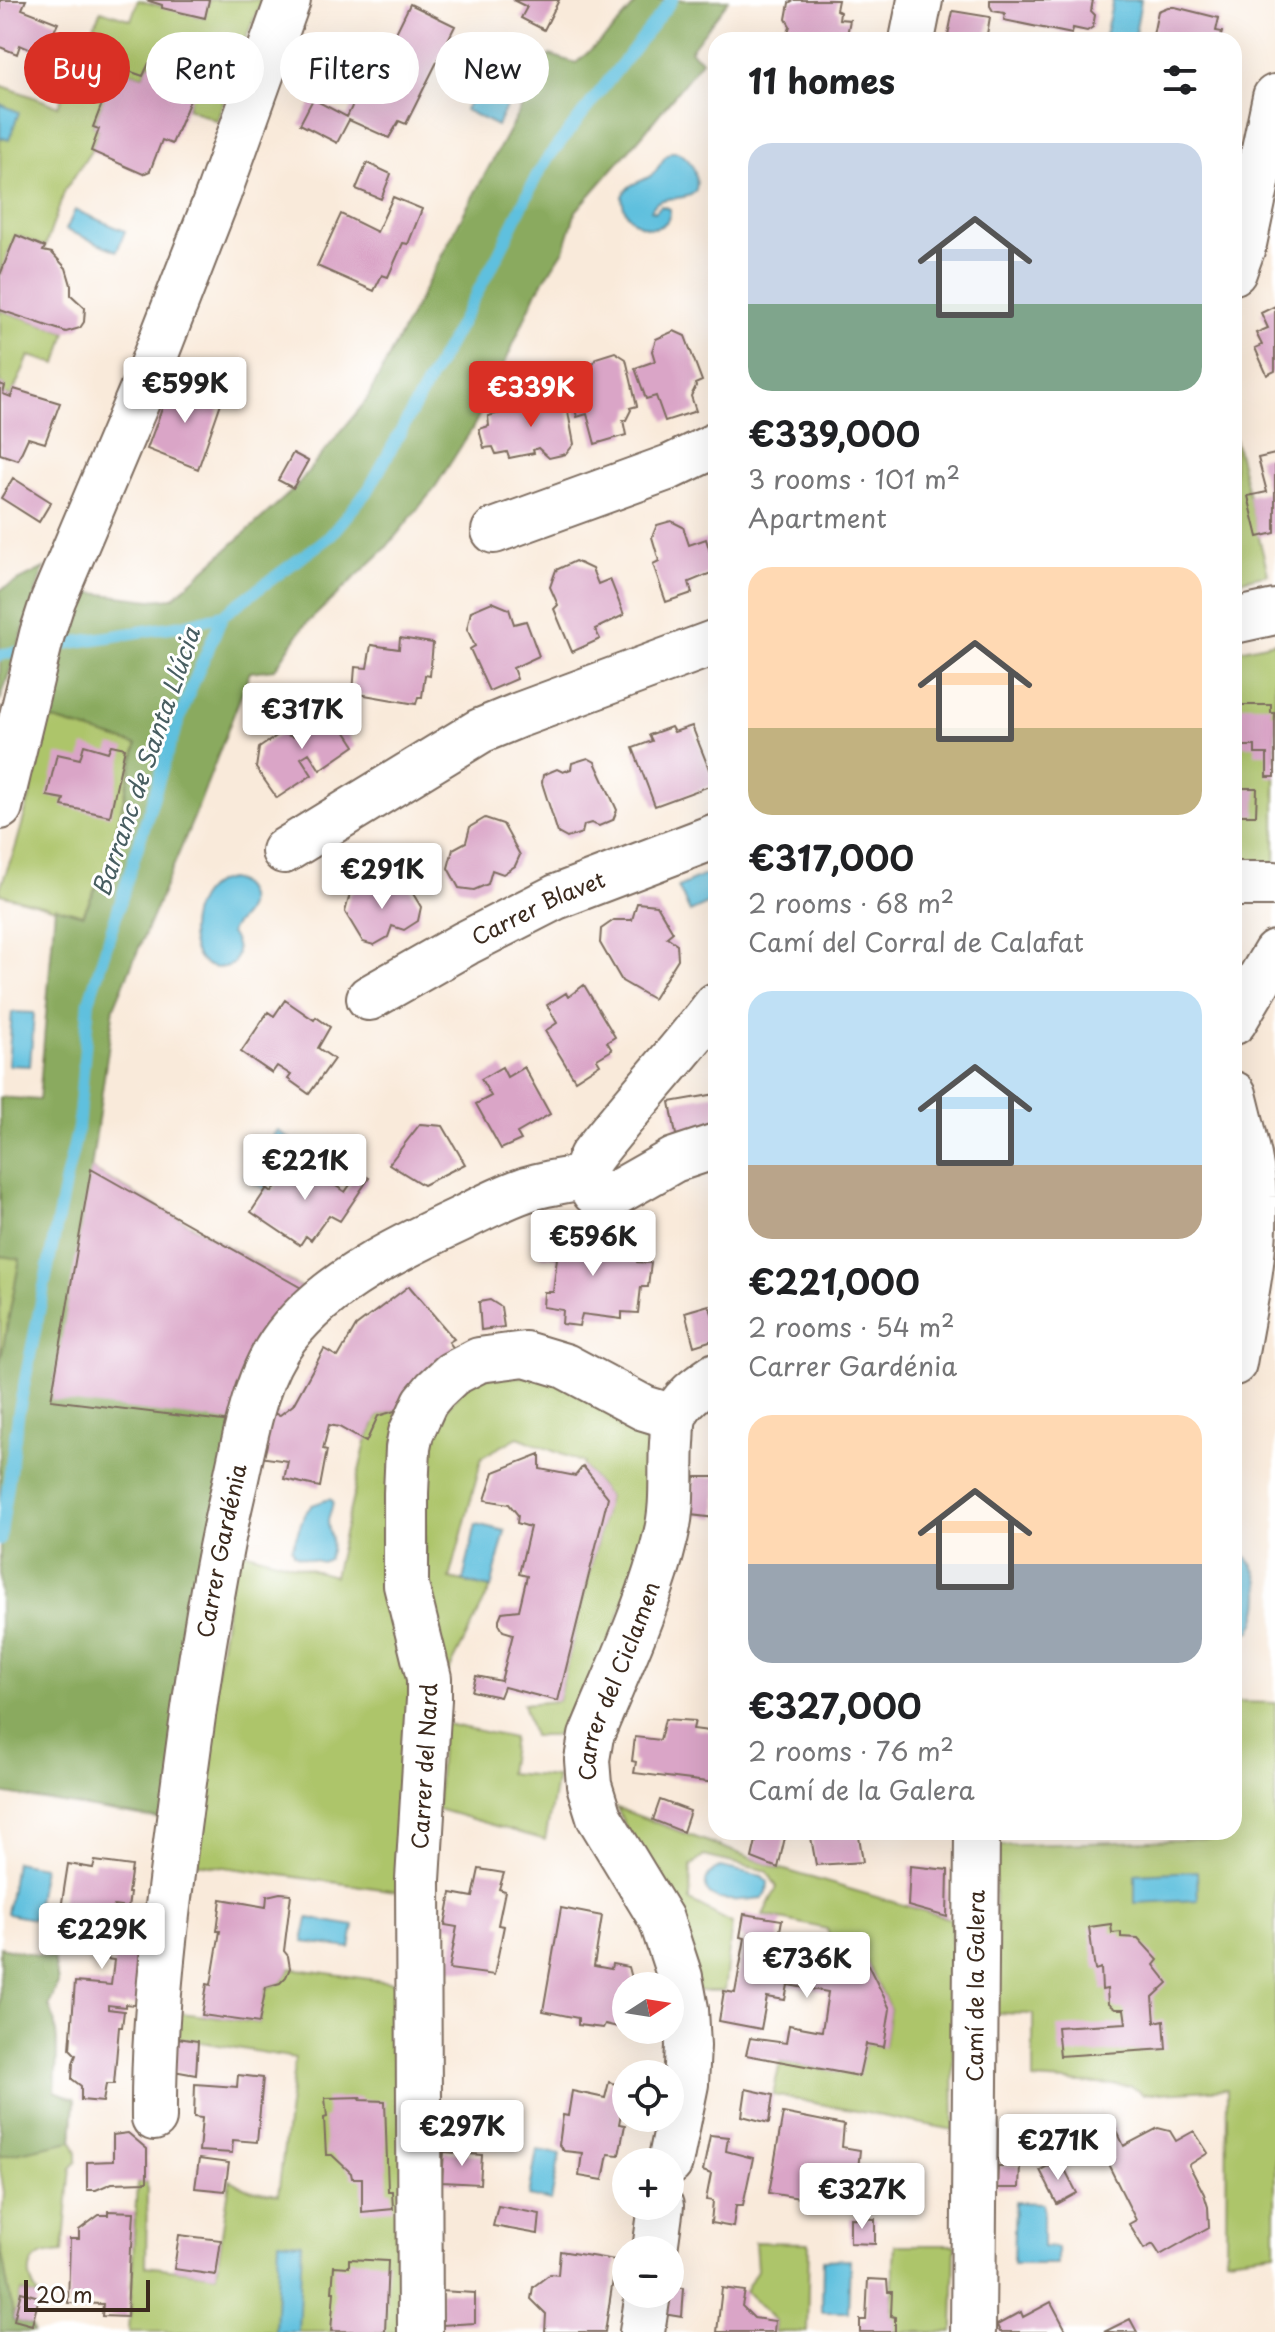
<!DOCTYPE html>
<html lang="en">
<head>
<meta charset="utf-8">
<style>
  body { margin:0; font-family:"Playpen Sans",sans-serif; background:#f2f2f2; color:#202124; height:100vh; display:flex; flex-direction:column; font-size:30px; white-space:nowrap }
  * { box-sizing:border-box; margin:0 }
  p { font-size:26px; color:#757577 }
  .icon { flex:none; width:44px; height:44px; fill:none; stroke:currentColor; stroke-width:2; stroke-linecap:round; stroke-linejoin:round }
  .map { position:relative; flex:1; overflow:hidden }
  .panel { position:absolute; left:708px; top:32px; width:534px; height:1808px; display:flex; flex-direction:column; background:#fff; border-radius:24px; box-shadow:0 8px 32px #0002 }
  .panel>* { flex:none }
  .hud { position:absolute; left:24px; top:32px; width:564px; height:72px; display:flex; gap:16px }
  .needle { width:52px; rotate:78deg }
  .fabs { position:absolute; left:612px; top:1972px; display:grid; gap:16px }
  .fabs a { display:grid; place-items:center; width:72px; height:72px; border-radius:50%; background:#fff; box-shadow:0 8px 32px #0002; font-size:40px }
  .scale { position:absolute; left:24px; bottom:20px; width:126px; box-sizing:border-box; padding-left:8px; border:4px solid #3b2a1e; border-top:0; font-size:22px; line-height:28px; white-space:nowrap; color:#3b2a1e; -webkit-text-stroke:6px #fff; paint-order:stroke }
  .price { position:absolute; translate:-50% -68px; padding:0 18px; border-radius:8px; background:#fff; color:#222; font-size:26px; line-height:52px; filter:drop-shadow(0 2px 4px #0008) }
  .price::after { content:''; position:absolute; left:50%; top:48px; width:24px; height:18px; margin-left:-12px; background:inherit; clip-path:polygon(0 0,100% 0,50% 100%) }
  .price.selected { background:#d93025; color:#fff }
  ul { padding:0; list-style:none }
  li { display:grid; align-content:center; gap:16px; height:424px; padding:0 40px }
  li span { display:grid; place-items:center; height:248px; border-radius:24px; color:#555 }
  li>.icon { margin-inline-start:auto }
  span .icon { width:144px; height:144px; fill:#fffc; stroke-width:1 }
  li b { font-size:34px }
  h2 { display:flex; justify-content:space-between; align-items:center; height:96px; padding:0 40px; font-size:34px }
  .chip { padding:0 28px; border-radius:36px; background:#fff; box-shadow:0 8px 32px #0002; font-size:28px; line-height:72px }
  .chip.selected { background:#d93025; color:#fff }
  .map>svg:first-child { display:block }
</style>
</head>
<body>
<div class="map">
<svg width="1275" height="2332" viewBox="0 0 1275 2332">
  <rect width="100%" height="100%" fill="#fff"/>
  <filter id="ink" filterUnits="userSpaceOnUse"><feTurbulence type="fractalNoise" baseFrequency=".0125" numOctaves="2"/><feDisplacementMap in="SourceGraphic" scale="16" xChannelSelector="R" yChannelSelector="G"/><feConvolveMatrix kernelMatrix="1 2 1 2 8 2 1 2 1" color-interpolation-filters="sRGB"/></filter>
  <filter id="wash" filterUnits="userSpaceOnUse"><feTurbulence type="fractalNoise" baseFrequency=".006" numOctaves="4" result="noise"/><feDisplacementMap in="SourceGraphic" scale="32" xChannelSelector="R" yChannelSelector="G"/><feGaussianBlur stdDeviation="1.8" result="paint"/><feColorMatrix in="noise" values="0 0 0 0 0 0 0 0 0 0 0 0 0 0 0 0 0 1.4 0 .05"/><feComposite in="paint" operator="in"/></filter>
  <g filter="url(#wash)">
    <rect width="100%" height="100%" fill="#f9eada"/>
    <path fill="#adc56a" stroke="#747844" stroke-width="2" d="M138,0L204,18L209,0H262L239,54L217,121L187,108L196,83L149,63L143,76L120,68L113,87H109L93,126L99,129L91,151L65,190L45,247L16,235L0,275V85L58,106L101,10L131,20Z
      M0,310L66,332L57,364L29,356L11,397L3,394L4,386L0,384Z
      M1234,436L1268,574L1234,582Z
      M1275,642V865L1234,866V651Z
      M41,716L137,744L109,860L82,916L0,894V888L16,846L30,796Z
      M0,1256L20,1258L0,1363Z
      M559,1376L625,1415L640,1432L653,1460L651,1526L583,1716L554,1736H533L523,1704L558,1701L608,1497L583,1466L584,1463L518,1437L482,1457L450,1579L491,1588L446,1677L424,1590L425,1438L471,1377Z
      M408,1407L417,1686L404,1892L187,1862L236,1549L334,1576L366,1442L378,1416Z
      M1234,1702L1275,1703V2252L1226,2258L1227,2089L1143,2094L1131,2086L1033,2080V2014L995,2013V1846L1211,1839L1212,1832H1234Z
      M442,1723L513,1738L508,1773L557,1777L545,1840L437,1809Z
      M617,1808L778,1868L951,1919L954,2130L773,2095L780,2062L858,2075L866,2044L884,2046L890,2009L864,1957L834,1952L827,1929L763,1915L777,1887L767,1871L704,1856L691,1866L690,1901L732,1923L724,1991H699Z
      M0,1947L54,1959L58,1983L49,2006C61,2033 56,2062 55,2091L75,2099L72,2141L77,2152V2162L71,2168L63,2252C55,2253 42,2253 36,2259C24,2270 32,2287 39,2297L21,2292L14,2320L0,2244L4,2192L0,2170Z
      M290,1968L405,1984V2332H129L137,2182H147L146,2266L216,2275L230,2180L250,2190L278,2195L295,2058L171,2037L174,2012L259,2023L263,1996H265L267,1987C280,1985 285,1980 290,1968Z
      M755,2242L809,2243L807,2332H774L775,2321L745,2291L757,2270Z
      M895,2245H955L953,2332H895L891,2316Z"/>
    <path fill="#8aaa5e" stroke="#626a3e" stroke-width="2" d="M639,0H729L690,51L702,61L643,134L576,211L564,250L537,291L497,381L472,429L434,489L385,549L303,627L275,669L250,672L195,815L114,1007L91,1169L312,1294L294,1311L165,1820L0,1793V1363L20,1259L0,1256V1097L39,1100L55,907L83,915L109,860L137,745L41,716L77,591L151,600L173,598L294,489L366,401L466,209L550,55L576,63L610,33Z
      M44,568L0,701V590Z
      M0,1947L54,1959L58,1983L49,2006C61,2033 56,2062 55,2091L75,2099L72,2141L0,2156Z
      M0,2244L14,2320L32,2325L34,2332H0Z"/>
    <path fill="#5fc0de" stroke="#4d757e" stroke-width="2" d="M1113,0H1141L1134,40H1104Z
      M490,58L522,74L497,126L465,110Z
      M0,104L19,112L9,140L0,137Z
      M671,152H677C686,156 690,161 694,170C706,206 676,194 660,201C655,202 654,206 651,210L655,212L661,206L670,209C671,239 623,232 622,196C631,179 643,184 654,173C661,165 662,158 671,152Z
      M75,210L125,231L117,251L66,230Z
      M716,870V900L690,912L678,887Z
      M230,879C244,883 253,897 246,911C242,920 233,923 230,933C237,944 240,952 233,964C178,988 177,884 230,879Z
      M12,1012L34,1013L30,1066L8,1065Z
      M277,1130L297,1144L265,1190L244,1176Z
      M329,1499L333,1501C333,1508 329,1513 328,1520C328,1536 336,1542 328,1559L322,1562L298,1556L294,1553L292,1548L304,1515L312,1505Z
      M476,1524L505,1531L491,1588L463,1581Z
      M1240,1554C1266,1568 1263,1609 1251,1631L1241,1635L1234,1634V1557Z
      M15,1862L43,1867L34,1919L7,1914Z
      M720,1867L762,1876L768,1882L767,1892L763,1898C748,1899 708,1907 706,1886C705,1877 712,1870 720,1867Z
      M1197,1871L1198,1900L1135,1903V1874Z
      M308,1918L354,1926L350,1948L303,1942Z
      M537,2150L560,2154L551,2201L529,2196Z
      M1015,2202L1043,2203V2247L1057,2248V2264H1013Z
      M279,2241L302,2243L298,2332H275Z
      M850,2259L848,2312H822L823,2260Z"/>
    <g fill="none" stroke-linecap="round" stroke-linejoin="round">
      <path stroke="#5fc0de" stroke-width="12" d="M57,645L183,625L223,615
        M0,655L14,652
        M0,1540L19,1410L66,1179L78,1128L89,1001L170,745L194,681L223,615L329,537L369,489L499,253L536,177L547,159L672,0"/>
    </g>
    <g id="blocks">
      <path fill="#daa5c7" d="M0,0H26L22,9L58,23L43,55L20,45L17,54L0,47Z
        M146,0H209L205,18L162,8V5Z
        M513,0H559L544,30L521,18L527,7Z
        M794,0H838L836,10L840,12L839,19L850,20L846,40H782V36L788,33L790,26L786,19L789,3Z
        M990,0H1093L1091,11L1095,15L1093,27L1087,31L1073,28L1072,34L1004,20L1005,13L993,11L990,6Z
        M410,4L455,26L406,124L399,121L389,138L349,120L337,143L300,124L313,99L347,117L356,98L362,102Z
        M1168,7H1175L1219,18L1216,31L1222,32L1220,40H1152L1158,11Z
        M953,11L990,17L986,40H947Z
        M149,63L197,83L172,144L162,140L150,171L143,174L91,151L99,129L93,127L109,86L113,87L120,68L143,76Z
        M367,163L391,174L381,199L356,189Z
        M393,197L422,209L408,244L403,243L388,277L382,275L374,291L317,266L341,214L377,232Z
        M16,235L45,247L43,251L52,253L66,268L71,285V295L85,308L84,322L80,328L66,332L0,310V275Z
        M1275,306V371L1267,375L1255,348L1262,345L1256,333L1268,328L1261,313Z
        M674,331L685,336L702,381L695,384L696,386L691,396L696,411L665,421L656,396L646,399L635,368L655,361L652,351L656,339Z
        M615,352L626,359L637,406L630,408L631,410L626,420H623L626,435L595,444L587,414L577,417L569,386L592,380L590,370L596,358Z
        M172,382L222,400L198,469L147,449Z
        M0,384L5,386L3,394L11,397L14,389L60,403L45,443L28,438L18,460L0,454Z
        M553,391L566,401L574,444L566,454L549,458L538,448L533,450L534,453L509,458L507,452L496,454L493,447L484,448L479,429L489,426L488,416L530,406L537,395Z
        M293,453L308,461L293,488L278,480Z
        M1275,454V533L1258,537L1248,496L1267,492L1258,458Z
        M13,478L51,502L39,522L1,498Z
        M671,521L683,527L689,545L706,539L716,571L689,582L692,593L666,602L653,564L659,561L652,537L657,525Z
        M575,561L592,569L598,584L610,579L624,615L595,629L600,639L572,652L554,609L558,605L550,587L556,570Z
        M492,602L509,609L514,624L526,621L539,656L513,668L517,679L489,691L470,649L475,646L467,629L471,611Z
        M400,638L433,643L430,676L425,675L422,697H418L416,704L353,693L355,667L367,668L371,645L399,649Z
        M1234,705H1271V713H1275V777H1267V754H1255V746H1234Z
        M317,710L332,711L355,746L320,770L309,753L301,758L312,775L277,798L256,768L259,748L281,733L293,737L294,726Z
        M692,726L715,784L655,806L633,748L652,741L649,735L671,727L674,732Z
        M84,745L108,752L111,745L125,748L110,816L62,806L64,799L47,796L57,754L80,759Z
        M588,758L595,762L617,810L613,820L599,826L591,823L584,825L582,833L567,838L558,833L542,783L543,775L557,769L563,772L571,769L572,763Z
        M1234,788H1257L1256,815H1234Z
        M485,818L503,824L520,855L515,866L503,874L492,870L488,884L474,890L459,888L448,868L453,849L466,842L470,827Z
        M390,882L409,887L421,907L418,921L404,930L392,926L388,937L374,945L363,942L345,912L350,894L365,885L378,890Z
        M637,903L657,905L673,932L667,937L677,944L678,959L653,999L622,981L600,943L601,929L614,920H632Z
        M584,985L615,1037L607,1042L612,1050L597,1059L600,1064L575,1080L545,1031L557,1023L547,1005L566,993L568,997Z
        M285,1000L314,1020L316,1017L330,1027L318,1048L334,1059L309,1094L288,1079L291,1075L277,1066L272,1073L241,1052L268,1012L274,1016Z
        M502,1067L507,1077L524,1067L550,1114L517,1133L521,1140L501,1149L476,1104L491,1096L481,1079Z
        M716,1094V1127L676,1135L670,1102Z
        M420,1124L443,1126L465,1164L423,1185L389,1164Z
        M295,1158L345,1192L359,1172L369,1178L340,1221L329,1215L311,1240L306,1236L300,1245L251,1212L267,1188L272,1192Z
        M91,1169L312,1294L231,1422L51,1400Z
        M543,1231L608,1239V1250L636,1253L637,1262L651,1263L648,1287H641L638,1313L622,1312V1319L582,1314L579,1326L562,1324L563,1310L543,1307L544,1292H553L557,1258L540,1256Z
        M409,1286L454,1339L449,1342L455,1350L408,1407L378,1416L366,1442L339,1427L329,1425L323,1449L327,1450L320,1487L284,1479L288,1461L259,1457L271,1413L280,1415L293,1405L324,1349L338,1357L356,1326Z
        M490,1300L501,1307L504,1327L481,1330L479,1302Z
        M709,1305L716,1325V1339L694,1346L685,1312Z
        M540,1454V1469L575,1476L583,1466L608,1497L558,1701L504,1687L500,1697L472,1691L476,1676L501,1681L513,1634L503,1631L499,1624V1619L502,1612L519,1610L527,1576L519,1574L530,1527L517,1523L518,1515L509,1504L485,1500L494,1472Z
        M695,1477H716V1518L691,1515Z
        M665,1719L695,1721L693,1729L716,1732V1783L634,1773L636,1762L632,1761L635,1737L660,1740Z
        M660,1800L690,1811L683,1832L653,1820Z
        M758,1832L786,1833L778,1868L752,1858Z
        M810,1832H874V1834L859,1836L863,1862L816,1865Z
        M95,1861L132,1866L128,1893H130L128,1908L114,1906L111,1921L149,1928L142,2006L125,2004V2007L108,2005V2009L124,2011L122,2027H119L114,2084H106L103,2102L81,2100V2086L72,2079L73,2063L76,2055L70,2049L75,1982L111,1985L114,1960L106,1959L108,1939L58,1928L68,1864L93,1868Z
        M910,1866L948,1870L947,1917L908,1906Z
        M479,1869L504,1873L499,1889L505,1891L498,1925L504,1926L494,1975L449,1969L457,1927L445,1925L451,1893L473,1897Z
        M280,1893L291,1894L284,1951L288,1956L290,1968L286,1977L280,1983L266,1987L259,2023L202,2015L207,1984L211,1985L220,1931H217L221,1899L266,1907L267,1896Z
        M561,1908L602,1916L594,1966L611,1969L612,1964L629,1967L634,1986H626V2029L605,2024L603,2028L578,2025V2018L543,2011Z
        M744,1914L782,1920L778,1941L864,1957L890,2009L884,2047L866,2044L859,2076L746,2055L750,2038L786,2043L789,2025L822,2031L828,1992L788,1985L785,2000L767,1997L761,2029L719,2021L724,1991L735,1993L745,1938L740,1937Z
        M1111,1924L1112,1933L1121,1932V1937L1138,1938L1158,1960L1154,1965L1168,1983L1153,1997L1155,2022L1164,2020L1166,2049L1060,2056L1057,2027L1126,2023L1124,2009H1115L1108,2004L1107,1989L1102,1990L1101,1968L1095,1970L1089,1927Z
        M171,2037L198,2041L196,2075L168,2070Z
        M238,2075L263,2078L257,2142L233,2140L232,2153L199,2151L202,2118L194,2117L195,2084L237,2087Z
        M609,2082L626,2087L619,2124L625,2125L619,2155L608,2154L603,2180L579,2176L582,2153L564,2151L559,2145L563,2115L568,2116L572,2091L605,2098Z
        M746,2089L773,2095L769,2123L742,2116Z
        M361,2097L360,2100L385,2101L388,2191H392L393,2209L362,2212V2178H352L351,2173L332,2155H326L324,2118L327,2117L325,2098Z
        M783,2113L844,2125L842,2147L860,2150L854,2207L769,2193Z
        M1113,2123L1124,2146L1158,2128L1170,2131L1176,2141L1194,2131L1208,2153L1189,2165L1204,2194L1208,2207L1209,2227L1160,2255L1153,2244L1144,2249L1129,2224L1136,2220L1093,2134Z
        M128,2133L147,2149V2182L112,2183L96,2190H87V2162L113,2161V2135Z
        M710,2135L728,2137L726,2151L753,2158L743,2205H736L733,2227L711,2223L713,2201L706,2200L711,2174L703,2171Z
        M444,2152L482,2155L480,2184L442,2182Z
        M199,2159L229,2163L225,2191L195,2188Z
        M1060,2160L1077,2193L1057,2204L1040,2170Z
        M998,2166H1020L1019,2188H997Z
        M498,2206L540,2214L538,2234L493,2226Z
        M108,2211L134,2212L132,2247L130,2248L127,2317L102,2316L103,2304L68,2303L70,2239H79V2230L99,2215H108Z
        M850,2218L875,2219V2244L850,2243Z
        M179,2235L221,2240L216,2275L174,2269Z
        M560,2251L616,2260L605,2332H545L546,2314L531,2299L533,2287L550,2274L558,2275Z
        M349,2259L388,2261L385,2332L331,2331L334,2292H332L334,2266L349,2267Z
        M868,2279L887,2280L888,2292H892L891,2316L895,2317V2332H860V2320H866Z
        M670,2286L684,2288L682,2317L663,2314L664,2294H670Z
        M722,2288L745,2291L742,2306L754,2318L775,2321L774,2332H717Z
        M440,2291L475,2293V2323L442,2325Z
        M21,2292L39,2297L32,2325L14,2320Z
        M1051,2302L1067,2332H1000L997,2325L1021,2312L1023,2317Z
        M1130,2319L1137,2332H1104Z"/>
    </g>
  </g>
  <g filter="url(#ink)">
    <use href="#blocks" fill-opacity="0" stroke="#7e6d60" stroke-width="2"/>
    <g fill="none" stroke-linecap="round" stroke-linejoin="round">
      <defs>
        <g id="minor">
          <path d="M912,40L920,0"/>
          <path d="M1234,272L1244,244L1275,97"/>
          <path d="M494,531L670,467L716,445"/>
          <path d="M1234,621L1275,612"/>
          <path d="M0,807L42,634L53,600L144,385L218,195L288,0"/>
          <path d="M284,851L480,731L519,715L716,642"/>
          <path d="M1234,884H1275"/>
          <path id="s1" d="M369,998L466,943L556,897L716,836"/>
          <path d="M716,1005C676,1058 631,1105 591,1157C584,1170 585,1180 594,1192L603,1195L616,1193L674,1160L716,1146"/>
          <path d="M1234,1022L1275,953"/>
          <path d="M1234,1094C1242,1128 1253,1162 1254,1197C1257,1253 1243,1309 1234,1363"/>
          <path id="s2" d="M154,2118C153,2013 167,1909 181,1805C195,1697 210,1589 235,1483C246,1434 255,1376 286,1336C329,1281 399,1248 461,1219C482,1208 504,1197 527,1189C546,1183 566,1180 586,1177"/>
          <path id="s3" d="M670,2163L686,2084L688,2046L686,2009L680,1977L661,1919L599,1817L589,1785L587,1760L591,1736C618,1670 650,1604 666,1535C674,1504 670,1474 672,1443C673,1435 672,1426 674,1418C679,1400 701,1385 716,1375"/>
          <path d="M655,2250L661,2206"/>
          <path id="s4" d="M420,2332L418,1880L429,1699V1678L406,1585V1493L408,1448L411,1433L425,1402L435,1390L452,1374L479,1360L525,1354L565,1366L644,1408L674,1417"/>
          <path d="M642,2332L648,2294"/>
          <path id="s5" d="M973,2332L977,1832"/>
        </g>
      </defs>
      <use href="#minor" stroke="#7e6d60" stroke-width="48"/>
      <use href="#minor" stroke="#fff" stroke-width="44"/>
    </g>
  </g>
  <g text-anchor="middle" stroke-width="6" stroke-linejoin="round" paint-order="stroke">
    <g font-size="22" fill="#3b2a1e" stroke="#fff">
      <text dy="8" stroke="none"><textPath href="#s1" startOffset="192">Carrer Blavet</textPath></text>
      <text dy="8" stroke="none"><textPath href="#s2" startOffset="572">Carrer Gardénia</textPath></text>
      <text dy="8" stroke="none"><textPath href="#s3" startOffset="512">Carrer del Ciclamen</textPath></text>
      <text dy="8" stroke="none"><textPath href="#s4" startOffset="566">Carrer del Nard</textPath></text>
      <text dy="8" stroke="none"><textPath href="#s5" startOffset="346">Camí de la Galera</textPath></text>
    </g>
    <g font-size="24" font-style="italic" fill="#485e61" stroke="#fff">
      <text transform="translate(147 762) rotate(-71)" y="8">Barranc de Santa Llúcia</text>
    </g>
  </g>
</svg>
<div class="fabs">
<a><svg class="needle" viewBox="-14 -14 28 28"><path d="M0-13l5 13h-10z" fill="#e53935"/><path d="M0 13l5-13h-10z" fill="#757577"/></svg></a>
<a><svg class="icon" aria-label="locate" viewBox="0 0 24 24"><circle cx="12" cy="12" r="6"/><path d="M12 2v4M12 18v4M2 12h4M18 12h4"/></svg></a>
<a>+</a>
<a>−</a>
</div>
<div class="scale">20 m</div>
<b class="price" style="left:185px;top:425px">€599K</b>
<b class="price selected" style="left:531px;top:429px">€339K</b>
<b class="price" style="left:302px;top:751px">€317K</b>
<b class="price" style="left:382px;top:911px">€291K</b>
<b class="price" style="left:305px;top:1202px">€221K</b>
<b class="price" style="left:593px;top:1278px">€596K</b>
<b class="price" style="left:102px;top:1971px">€229K</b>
<b class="price" style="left:807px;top:2000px">€736K</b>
<b class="price" style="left:462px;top:2168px">€297K</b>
<b class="price" style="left:1058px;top:2182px">€271K</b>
<b class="price" style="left:862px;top:2231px">€327K</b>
<div class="hud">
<a class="chip selected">Buy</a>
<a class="chip">Rent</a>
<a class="chip">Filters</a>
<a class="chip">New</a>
</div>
<section class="panel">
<h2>11 homes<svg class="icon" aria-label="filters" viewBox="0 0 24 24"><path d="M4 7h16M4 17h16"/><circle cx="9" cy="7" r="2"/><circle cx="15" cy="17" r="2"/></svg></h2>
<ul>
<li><span style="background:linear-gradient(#c9d6e8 65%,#7fa58c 0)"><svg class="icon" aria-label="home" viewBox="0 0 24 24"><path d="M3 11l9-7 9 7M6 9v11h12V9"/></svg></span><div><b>€339,000</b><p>3 rooms · 101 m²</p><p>Apartment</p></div></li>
<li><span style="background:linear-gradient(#ffd9b3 65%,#c2b280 0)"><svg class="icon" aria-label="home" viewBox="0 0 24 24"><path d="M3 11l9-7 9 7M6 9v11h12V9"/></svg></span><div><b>€317,000</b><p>2 rooms · 68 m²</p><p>Camí del Corral de Calafat</p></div></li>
<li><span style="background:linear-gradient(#bfe0f5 70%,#b9a48a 0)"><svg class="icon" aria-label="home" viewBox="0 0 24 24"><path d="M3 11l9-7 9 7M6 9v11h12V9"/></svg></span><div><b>€221,000</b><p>2 rooms · 54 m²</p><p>Carrer Gardénia</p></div></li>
<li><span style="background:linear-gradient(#ffd9b3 60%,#9aa5b1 0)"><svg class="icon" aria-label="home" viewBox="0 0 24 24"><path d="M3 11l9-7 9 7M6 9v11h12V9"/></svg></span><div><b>€327,000</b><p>2 rooms · 76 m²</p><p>Camí de la Galera</p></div></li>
</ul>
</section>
</div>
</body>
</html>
